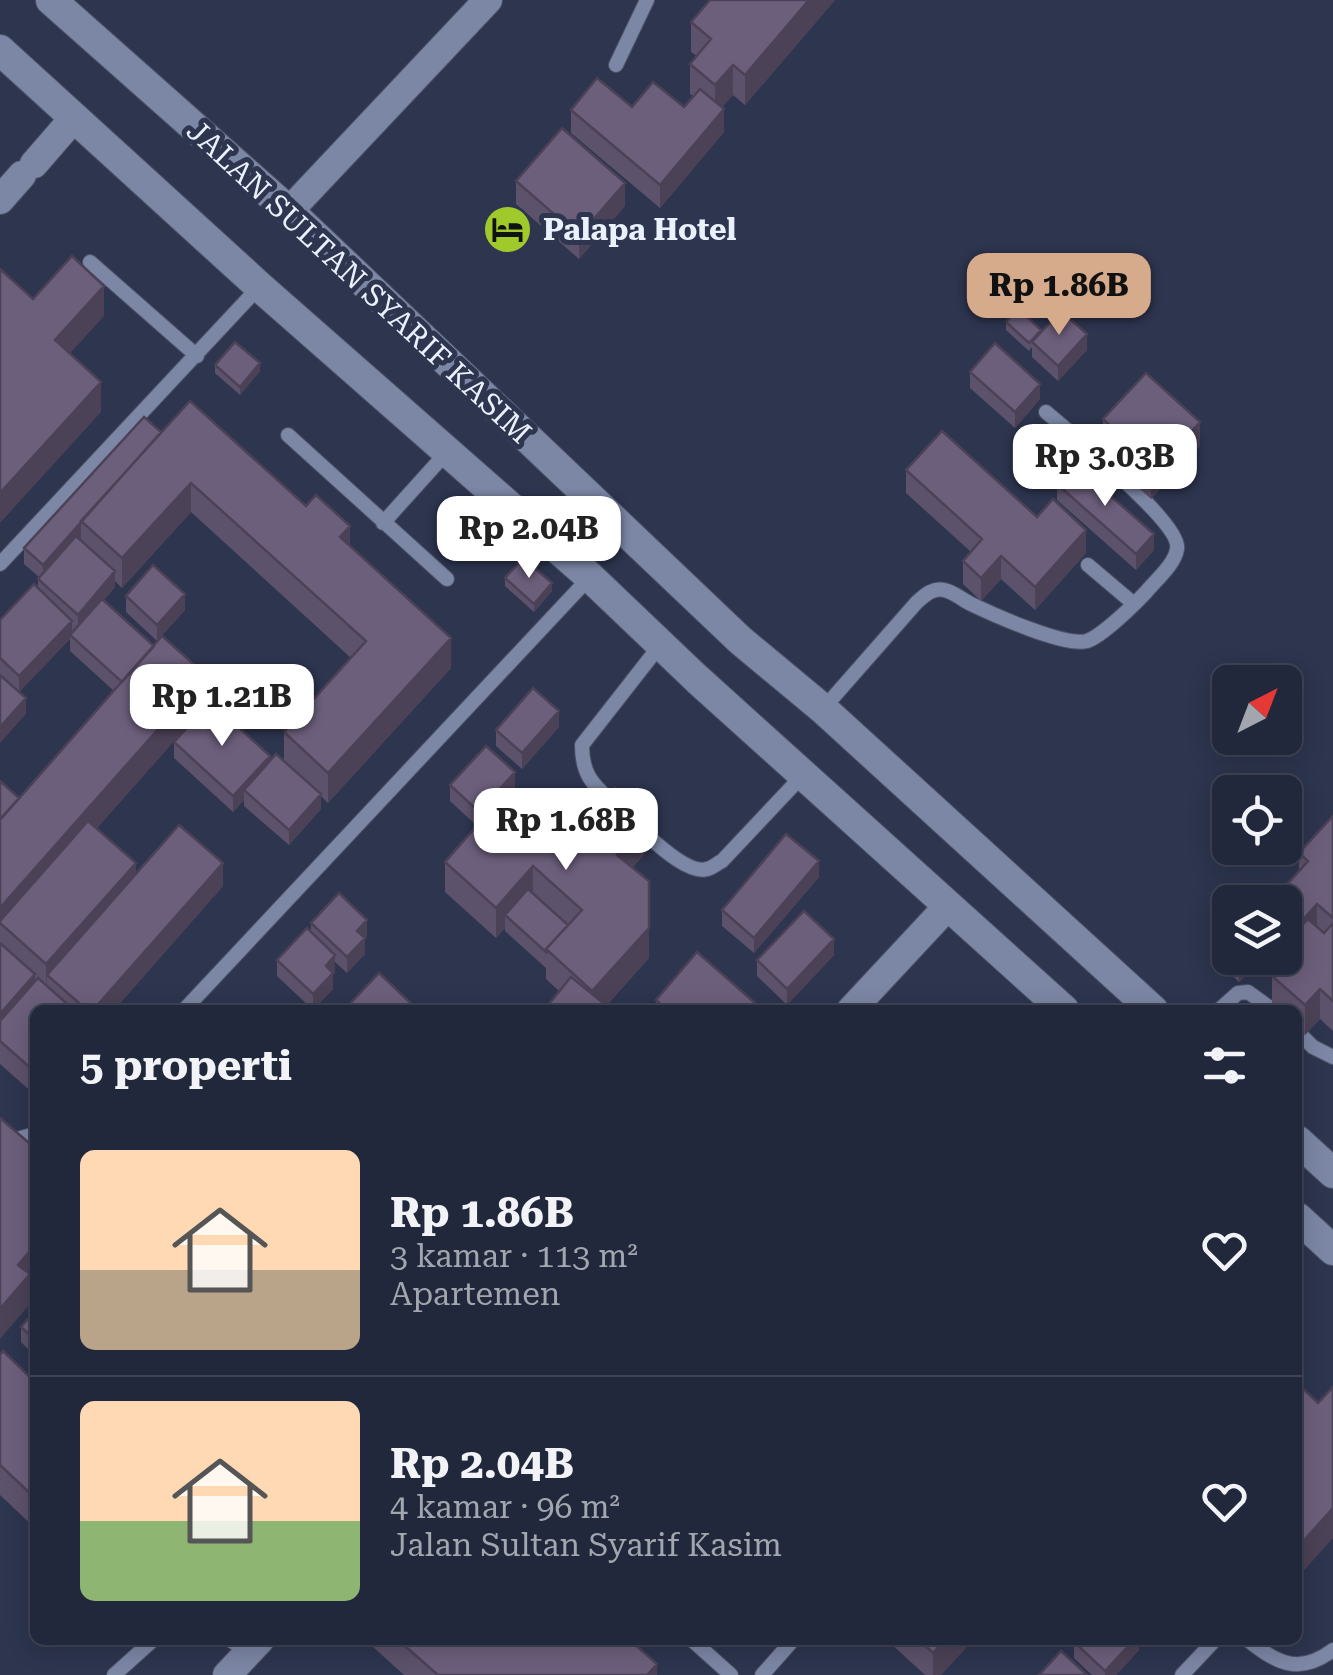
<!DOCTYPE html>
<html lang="id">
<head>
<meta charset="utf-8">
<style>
  body { margin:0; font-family:"Roboto Serif",serif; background:#2e3446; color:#f1f3f6; height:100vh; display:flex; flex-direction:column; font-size:38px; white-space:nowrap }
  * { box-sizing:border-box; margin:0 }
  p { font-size:32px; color:#a2a6af }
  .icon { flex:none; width:55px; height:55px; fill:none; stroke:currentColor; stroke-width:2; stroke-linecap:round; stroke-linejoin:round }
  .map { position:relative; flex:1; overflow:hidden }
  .side { position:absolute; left:30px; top:1005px; width:1272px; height:640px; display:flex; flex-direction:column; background:#22283b; border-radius:15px; box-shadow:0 5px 25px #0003,0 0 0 2px #3f4455 }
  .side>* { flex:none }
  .needle { width:65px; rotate:42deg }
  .buttons { position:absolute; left:1212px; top:665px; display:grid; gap:20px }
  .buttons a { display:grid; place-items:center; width:90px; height:90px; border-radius:15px; background:#22283b; box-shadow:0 5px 25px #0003,0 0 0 2px #3f4455; font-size:50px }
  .price { position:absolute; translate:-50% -85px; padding:0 22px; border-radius:20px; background:#fff; color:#222; font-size:32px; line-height:65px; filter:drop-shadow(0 2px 5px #0008) }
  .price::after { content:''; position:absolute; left:50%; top:60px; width:30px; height:22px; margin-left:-15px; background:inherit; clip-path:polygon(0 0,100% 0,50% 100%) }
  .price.on { background:#d6ab8b; color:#111 }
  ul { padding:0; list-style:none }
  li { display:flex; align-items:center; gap:30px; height:250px; padding:0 50px }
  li+li { border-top:2px solid #3f4455 }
  li span { display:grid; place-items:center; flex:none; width:280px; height:200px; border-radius:15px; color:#555 }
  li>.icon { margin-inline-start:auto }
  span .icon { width:120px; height:120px; fill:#fffc; stroke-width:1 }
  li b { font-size:42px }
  h2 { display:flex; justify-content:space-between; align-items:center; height:120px; padding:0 50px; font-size:42px }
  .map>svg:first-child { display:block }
</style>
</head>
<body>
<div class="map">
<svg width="1333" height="1675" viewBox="0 0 1333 1675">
  <rect width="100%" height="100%" fill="#2d354f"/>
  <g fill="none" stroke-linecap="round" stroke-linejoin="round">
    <defs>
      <path id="lane" d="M616,65L647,0
        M90,262L197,356
        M288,435L447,579
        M383,523L447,452
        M0,564L259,287
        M1088,565L1134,604
        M823,709L917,602C924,596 933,587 944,590C952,591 963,600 971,604C994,615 1065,647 1087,641C1102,636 1135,604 1146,592C1156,580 1175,564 1177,549C1182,524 1069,432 1046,412
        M621,811C597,787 582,780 582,745L661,644
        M636,826C651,838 687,875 707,869C713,868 717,863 722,861L804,774
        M184,1010L590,577
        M1219,1010L1238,993L1248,992L1273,1010
        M1298,1032L1313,1047L1333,1057
        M0,1144L35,1134
        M230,1640L249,1652
        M692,1640L731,1675
        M1248,1640C1277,1664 1300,1675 1333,1650
        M114,1675L153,1640
        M762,1675L793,1640
        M1182,1675L1215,1640"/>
      <path id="street" d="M34,164L73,119
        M0,200L22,175
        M289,211L488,0
        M851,1010L948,906
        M227,1675L260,1640"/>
      <path id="secondary" d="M51,0L289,211L740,640L823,709L1153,1010
        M0,50L260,287L590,577L697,679L1064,1010
        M1298,1141L1333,1173
        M1298,1218L1333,1250"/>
    </defs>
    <use href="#lane" stroke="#4d5368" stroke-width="16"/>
    <use href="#street" stroke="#4d5368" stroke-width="30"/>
    <use href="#secondary" stroke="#4d5368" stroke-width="32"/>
    <use href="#lane" stroke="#7c87a5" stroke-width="14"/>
    <use href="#street" stroke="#7c87a5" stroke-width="28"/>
    <use href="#secondary" stroke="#7c87a5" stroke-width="30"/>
  </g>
  <path fill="#5d526b" d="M710,0H835L745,105L733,95L722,107L724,132L660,208L571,133V110L684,107L693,96L690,94V64L697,56L691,52V22Z
    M516,181L625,206L579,259L516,204Z
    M1006,322L1041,332L1087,350L1058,381L1032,357V347L1029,351L1006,330Z
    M215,365L260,371L240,395L215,373Z
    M970,372L1040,399L1015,428L970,388Z
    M1103,419L1200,446L1151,499L1122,473V461L1103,442Z
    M161,432L350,546L451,668L328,803L321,796V809L289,845L244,806V800L233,812L174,758V742L270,761H284V732L351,658L191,512L122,588L115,581V587L104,600L206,705L96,829L136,874L223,886L114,1010H35V1095L0,1064V781L19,799L114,691L70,651V639L19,692L0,674V620L38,588V579L39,577L24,564V548Z
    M906,470L1037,517L1086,553L1035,610L1001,579L981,601L963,584V561L971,552L906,493Z
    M1057,484L1154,550L1136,570L1057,500Z
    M505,578L552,591L534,612L505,586Z
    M126,596L185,610L157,641L126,612Z
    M559,727L522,769L496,746V730Z
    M450,785L515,788L508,795L650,848L632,868L649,881V958L606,1006L607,1010L559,991L546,979V968L505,931V928L496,938L445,892V862L477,826L450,801Z
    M1333,816V1031L1320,1019L1305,1035L1298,1029V1010H1277L1272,1005V976L1278,966L1268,958H1285L1299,871V853Z
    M819,877L754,953L722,926V910Z
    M311,923L367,936L365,939V954L347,973L335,962V971L333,973V989L313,1010L277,976V960L311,931Z
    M834,955L787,1005L757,976V960Z
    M1221,957L1262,958V959L1239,982L1221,965Z
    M656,1000L763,1010H656Z
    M35,1311V1356L21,1342V1327Z
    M0,1355L35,1382V1528L0,1495Z
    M372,1640H630L657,1675H404L372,1646Z
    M887,1640H973L941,1675H925Z
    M1139,1640V1650L1116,1675H1092L1074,1658V1642Z"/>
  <path fill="#4c4257" d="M809,0H835L745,105V75Z
    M733,65V95L715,115V85Z
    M724,109V132L660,208V185Z
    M625,183V206L579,259V236Z
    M104,286V316L55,370V340Z
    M1087,334V350L1058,381V366Z
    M260,363V371L240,395V387Z
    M101,382V412L0,523V493Z
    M1040,384V399L1015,428V412Z
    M1200,422V446L1151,499V476Z
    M191,483V512L122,588V558Z
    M81,523V539L43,581V565Z
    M350,526V556L340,537Z
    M1086,530V553L1035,610V587Z
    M1154,534V550L1136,570V554Z
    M1001,556V579L981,601V578Z
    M115,571V587L78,630V615Z
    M552,583V591L534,612V604Z
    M185,594V610L157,641V625Z
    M72,621V637L70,635V639L19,692V676Z
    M451,638V668L328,803V773Z
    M206,675V705L7,930L0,923V908Z
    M26,698V714L0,743V727Z
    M559,711V727L522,769V753Z
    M270,756V772L244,790V800L233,812V796Z
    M515,772V788L479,827V812Z
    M321,794V809L289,845V830Z
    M650,819V848L617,885V855Z
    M819,861V877L754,953V938Z
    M136,863V886L47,975L46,987V964Z
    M223,863V886L114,1010H93Z
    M533,866V896L505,915V928L496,938V908Z
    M1317,904V933L1287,959L1285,957V940Z
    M367,920V936L365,939V954L347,973V957L357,931Z
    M649,928V958L602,1010H592V991Z
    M834,939V955L787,1005V989Z
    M335,955V971L329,977L333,973V989L313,1010V994L326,966Z
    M1255,958L1262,959L1239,982V974Z
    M35,974V997L0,1037V1014Z
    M1320,989V1019L1305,1035V1005Z
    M35,1245V1275L30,1281V1304L0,1339V1309L18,1265Z
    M1333,1508V1538L1298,1577V1547Z
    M945,1640H973L941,1675H933V1653Z
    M1134,1640H1139V1650L1116,1675H1105V1671Z
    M657,1664V1675H647Z"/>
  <path fill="#6c5f7c" stroke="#4c4257" stroke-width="2.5" d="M710,0H809L745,75L733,65L715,85L690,64L711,39L691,22Z
    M597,78L632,107L653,82L684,107L700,89L724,109L660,185L571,110Z
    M562,128L625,183L579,236L516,181Z
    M72,256L104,286L55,340L101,382L0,493V269L33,299Z
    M1018,308L1041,330L1029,343L1006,322Z
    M1061,311L1087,334L1058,366L1032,342Z
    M235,342L260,363L240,387L215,365Z
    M995,343L1040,384L1015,412L970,372Z
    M1146,373L1200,422L1151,476L1122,450L1128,443L1103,419Z
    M190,401L306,506L316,495L350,526L340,537L451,638L328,773L284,732L366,641L191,483L122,558L81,521Z
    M144,417L161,432L43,565L24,548Z
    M942,431L1037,517L1053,499L1086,530L1035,587L1001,556L981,578L963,561L982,539L906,470Z
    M1074,464L1154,534L1136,554L1057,484Z
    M76,536L115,571L78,615L38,579Z
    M523,558L552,583L534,604L505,578Z
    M153,565L185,594L157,625L126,596Z
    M34,584L72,621L19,676L0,658V620Z
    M102,599L154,646L122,682L70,635Z
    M162,636L206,675L0,908V820Z
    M0,675L26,698L0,727Z
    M533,688L559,711L522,753L496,730Z
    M211,702L270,756L233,796L174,742Z
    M486,746L515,772L479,812L450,785Z
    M276,754L321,794L289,830L244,790Z
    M0,781L19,798L0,819Z
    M615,788L650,819L617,855L649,881V928L592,991L546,949L582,910L533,866L496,908L445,862L504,795H551L583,824Z
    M1333,816V918L1317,904L1285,940V902H1271L1308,861L1299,853Z
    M88,821L136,863L46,964L0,923V921Z
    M179,825L223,863L93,1010H87L47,975Z
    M786,834L819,861L754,938L722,910Z
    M528,889L568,925L546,949V952L505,915Z
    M339,893L367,920L357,931L365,938L347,957L311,923Z
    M804,911L834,939L787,989L757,960Z
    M1308,919L1324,933L1333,923V1001L1320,989L1305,1005L1272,976L1287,959L1285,957V943Z
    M307,928L335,955L326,966L333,973L313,994L277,960Z
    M0,943L35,974L0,1014Z
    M1230,947V958H1255L1239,974L1221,957Z
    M697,952L763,1010H667L656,1000Z
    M379,973L418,1010H344Z
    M571,977L607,1006L604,1010H544Z
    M38,978L74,1010H35V1072L0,1041V1021Z
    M0,1118L35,1148V1245L18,1265L30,1274L0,1309Z
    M35,1311V1340L21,1327Z
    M3,1351L35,1382V1498L0,1465V1355Z
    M1298,1384L1318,1403L1333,1387V1508L1298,1547Z
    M398,1640H630L657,1664L647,1675H438Z
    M919,1640H945L933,1653Z
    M1076,1640H1134L1105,1671L1074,1642Z
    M1061,1651L1087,1675H1039Z"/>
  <defs>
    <symbol id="hotel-disc" viewBox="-11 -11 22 22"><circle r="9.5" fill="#a0c92b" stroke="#2d354f"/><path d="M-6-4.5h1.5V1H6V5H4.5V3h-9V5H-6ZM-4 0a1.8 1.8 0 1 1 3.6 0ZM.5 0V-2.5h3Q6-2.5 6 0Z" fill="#111"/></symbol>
  </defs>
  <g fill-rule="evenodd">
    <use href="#hotel-disc" x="480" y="202" width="55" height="55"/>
  </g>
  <g text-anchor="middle" stroke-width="10" stroke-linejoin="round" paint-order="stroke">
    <g font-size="30" font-weight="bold" fill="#ebf0fd" stroke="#2d354f" text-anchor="start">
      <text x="543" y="240">Palapa Hotel</text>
    </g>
    <g font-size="30" fill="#ebf0fd" stroke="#2d354f">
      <text transform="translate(359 282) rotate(43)" y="10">JALAN SULTAN SYARIF KASIM</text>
    </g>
  </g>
</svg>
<div class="buttons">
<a><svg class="needle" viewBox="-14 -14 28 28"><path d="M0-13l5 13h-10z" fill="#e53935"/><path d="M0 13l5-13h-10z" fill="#a2a6af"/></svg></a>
<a><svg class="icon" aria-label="locate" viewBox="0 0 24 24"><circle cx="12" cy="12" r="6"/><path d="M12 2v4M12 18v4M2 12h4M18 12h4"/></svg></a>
<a><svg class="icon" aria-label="layers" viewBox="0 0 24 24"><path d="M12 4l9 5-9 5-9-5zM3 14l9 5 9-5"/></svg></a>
</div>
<b class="price on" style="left:1059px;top:338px">Rp 1.86B</b>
<b class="price" style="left:1105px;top:509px">Rp 3.03B</b>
<b class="price" style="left:529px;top:581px">Rp 2.04B</b>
<b class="price" style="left:222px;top:749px">Rp 1.21B</b>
<b class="price" style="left:566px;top:873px">Rp 1.68B</b>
<section class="side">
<h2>5 properti<svg class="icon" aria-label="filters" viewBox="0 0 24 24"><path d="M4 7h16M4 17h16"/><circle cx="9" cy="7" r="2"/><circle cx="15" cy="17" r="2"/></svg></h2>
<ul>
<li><span style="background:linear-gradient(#ffd9b3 60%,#b9a48a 0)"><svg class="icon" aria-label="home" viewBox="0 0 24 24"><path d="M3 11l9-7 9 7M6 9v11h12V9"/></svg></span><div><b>Rp 1.86B</b><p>3 kamar · 113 m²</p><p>Apartemen</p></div><svg class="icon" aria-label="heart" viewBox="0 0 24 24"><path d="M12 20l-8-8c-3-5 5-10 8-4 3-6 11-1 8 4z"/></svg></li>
<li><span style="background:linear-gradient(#ffd9b3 60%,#8fb573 0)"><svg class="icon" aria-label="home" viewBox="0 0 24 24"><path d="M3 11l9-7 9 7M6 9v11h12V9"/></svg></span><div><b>Rp 2.04B</b><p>4 kamar · 96 m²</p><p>Jalan Sultan Syarif Kasim</p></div><svg class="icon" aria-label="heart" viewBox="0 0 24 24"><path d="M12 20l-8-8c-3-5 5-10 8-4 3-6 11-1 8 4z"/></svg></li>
</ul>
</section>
</div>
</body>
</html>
